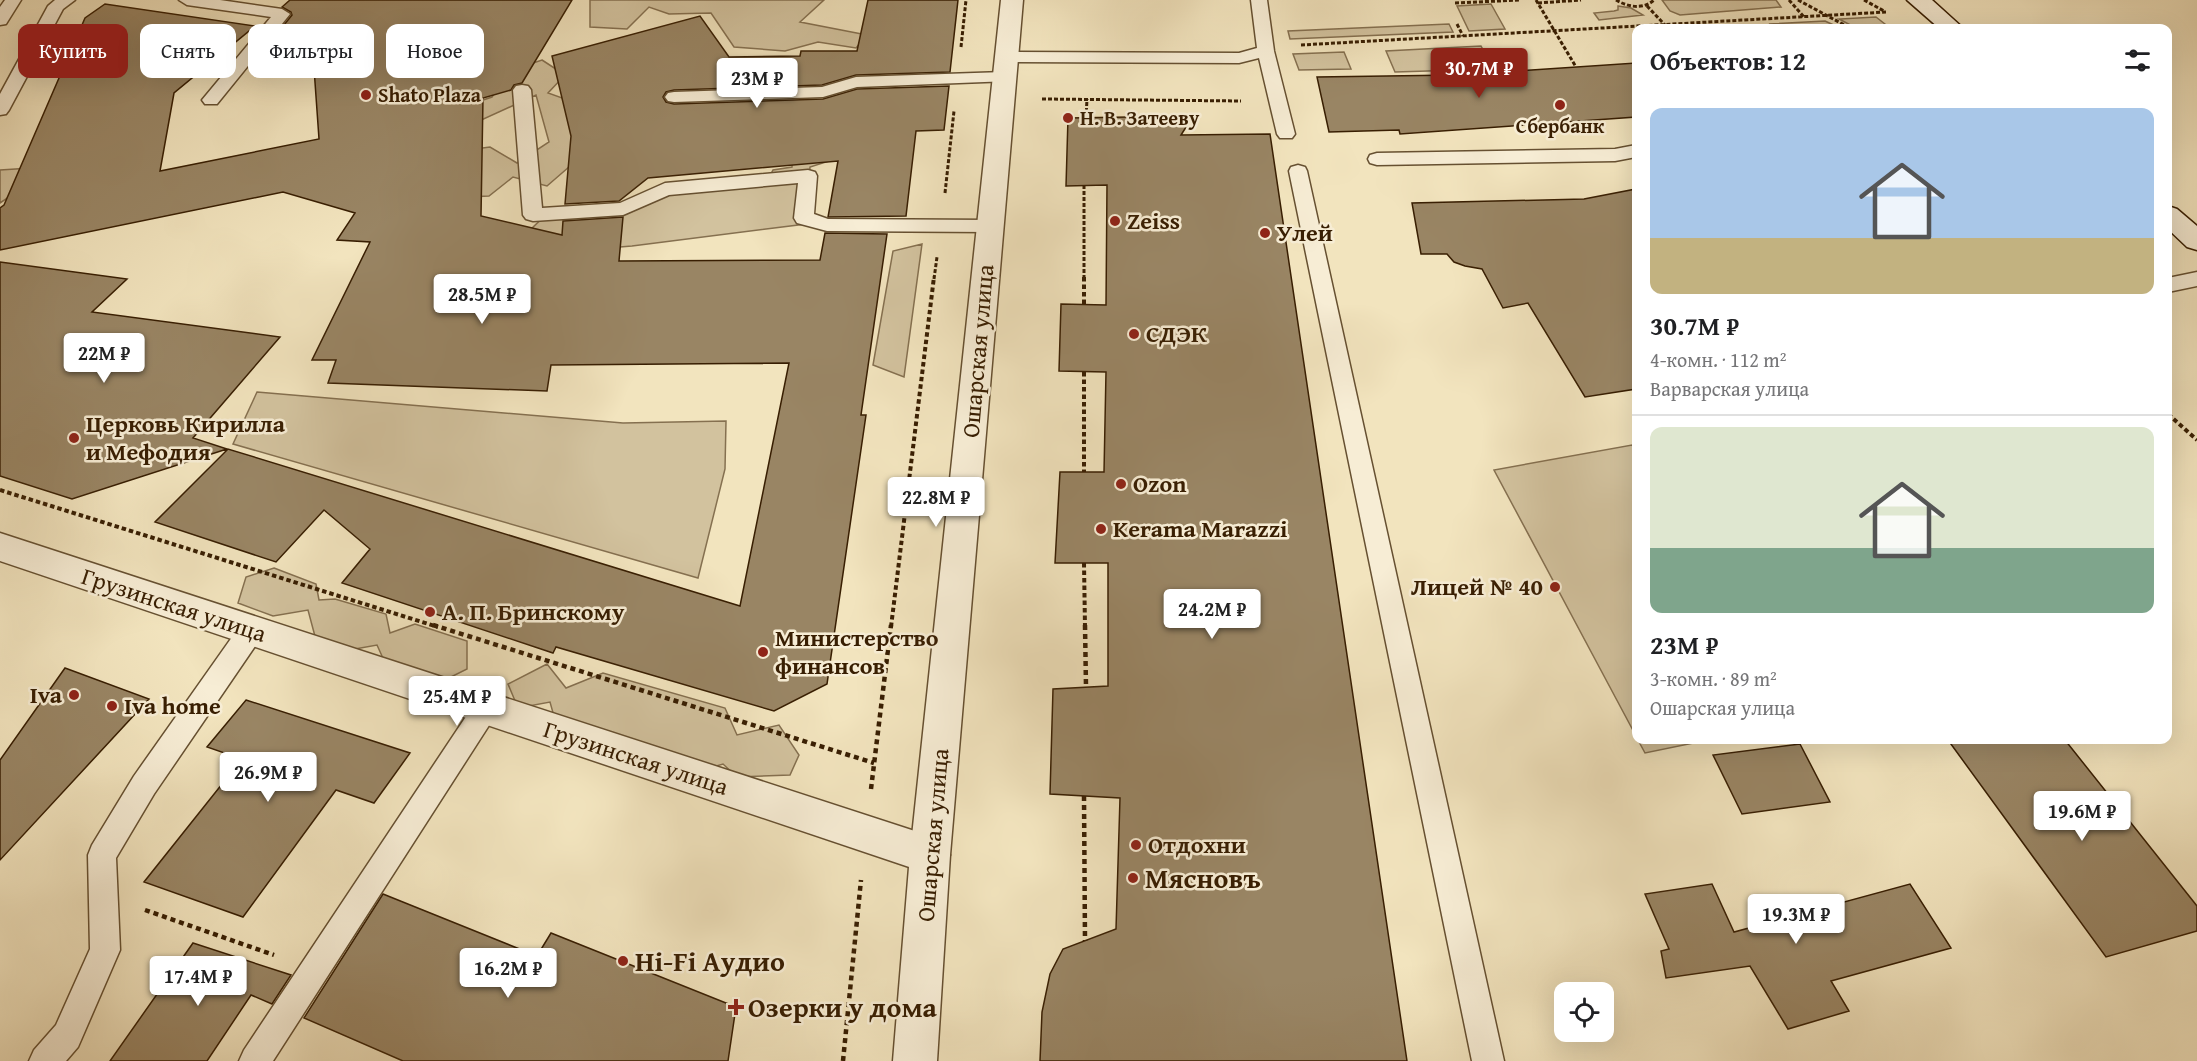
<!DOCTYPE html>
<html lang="ru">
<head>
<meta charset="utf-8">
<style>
  body { margin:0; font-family:"Gentium Book Plus",serif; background:#f6f6f6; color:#202124; height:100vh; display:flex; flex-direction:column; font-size:22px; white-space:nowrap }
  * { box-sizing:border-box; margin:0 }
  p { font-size:20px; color:#757577 }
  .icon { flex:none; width:33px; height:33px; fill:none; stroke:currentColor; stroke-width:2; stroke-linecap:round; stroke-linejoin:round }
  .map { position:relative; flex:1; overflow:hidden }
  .side { position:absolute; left:1632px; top:24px; width:540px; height:720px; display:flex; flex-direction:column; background:#fff; border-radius:12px; box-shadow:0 6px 24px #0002 }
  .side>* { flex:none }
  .hud { position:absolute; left:18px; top:24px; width:570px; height:54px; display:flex; gap:12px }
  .controls { position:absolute; left:1554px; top:982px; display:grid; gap:12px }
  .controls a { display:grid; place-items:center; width:60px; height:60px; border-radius:12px; background:#fff; box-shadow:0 6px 24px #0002; font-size:30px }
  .price { position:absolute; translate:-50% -51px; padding:0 14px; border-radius:6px; background:#fff; color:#222; font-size:20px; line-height:39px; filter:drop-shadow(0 2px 3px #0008) }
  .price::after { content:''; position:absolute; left:50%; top:36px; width:18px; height:14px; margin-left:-9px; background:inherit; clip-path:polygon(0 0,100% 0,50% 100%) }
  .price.current { background:#8f2418; color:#fff }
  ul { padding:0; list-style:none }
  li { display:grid; align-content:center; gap:12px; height:318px; padding:0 18px }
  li+li { border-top:2px solid #e0e0e0 }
  li span { display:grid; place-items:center; height:186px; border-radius:12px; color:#555 }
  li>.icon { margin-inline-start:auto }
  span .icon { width:108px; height:108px; fill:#fffc; stroke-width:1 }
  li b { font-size:26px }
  h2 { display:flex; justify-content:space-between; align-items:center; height:72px; padding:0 18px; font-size:26px }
  .pill { padding:0 21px; border-radius:12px; background:#fff; box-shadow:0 6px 24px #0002; font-size:21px; line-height:54px }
  .pill.current { background:#8f2418; color:#fff }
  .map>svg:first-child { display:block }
</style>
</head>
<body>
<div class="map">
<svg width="2197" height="1061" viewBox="0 0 2197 1061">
  <rect width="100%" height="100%" fill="#f2e4be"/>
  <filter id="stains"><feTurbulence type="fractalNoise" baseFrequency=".00333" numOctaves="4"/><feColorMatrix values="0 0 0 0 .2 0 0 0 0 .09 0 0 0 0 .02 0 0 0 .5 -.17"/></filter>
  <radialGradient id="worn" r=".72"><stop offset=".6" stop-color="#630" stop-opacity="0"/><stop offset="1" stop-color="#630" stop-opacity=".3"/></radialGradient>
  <path fill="#d2c29e" stroke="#857050" stroke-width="1.5" d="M590,0H824L800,22L867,35L856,48L818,42L785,51L734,47L711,13L669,14L649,7L627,29L590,27Z
    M1662,0H1776L1781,7L1680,15L1670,11Z
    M1491,4L1505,29L1469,31L1457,6Z
    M1618,6L1631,8L1643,15L1599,20L1594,13L1614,11L1618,10Z
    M1876,17L1890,28H1856L1839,19Z
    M1825,21L1840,28H1773L1770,24Z
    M1449,24L1453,32L1290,39L1288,31Z
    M1481,46L1494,69L1395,72L1386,51Z
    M1344,52L1351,69L1299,70L1293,54Z
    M542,60L565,75L548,93L582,105L592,147L547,186L513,177L489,196L425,199L421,156L490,147L517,163L549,142L536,95L477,122L447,112L492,97L509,71Z
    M793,136L832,160L810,167L806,224L632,246L559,252L528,232L553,208L645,205L669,194L766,184L773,170L792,167Z
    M77,165L9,197L0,203V170Z
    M922,244L904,377L873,365L893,251Z
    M257,392L623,423L726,421L725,469L698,578L233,444Z
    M1632,445L1636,452V736L1494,470Z
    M274,568L316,584L319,600L335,599L386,614L390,633L415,624L467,641V669L443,681L387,667L377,645L355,649L316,640L308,610L273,616L238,603L246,577Z
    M547,664L566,688L603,673L725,708L737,735L779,725L799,755L790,775L737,777L723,764L699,771L557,727L550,702L518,708L508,684Z
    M1638,740H1708L1645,753Z"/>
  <path fill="#998564" stroke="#381e02" stroke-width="1.5" d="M290,0H572L522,83L514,85L511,90L483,98L481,216L562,235L563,221L623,217L619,261L820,260L825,233L887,234L861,415H866L827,684L774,711L556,647L553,653L342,583L370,549L324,510L276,562L155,522L228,449L740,606L789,363L551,365L547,391L328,383L336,360H312L370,242L337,240L355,213L283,192L0,250V208L4,205L85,18L105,4L255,26L174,93L160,171L319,139L313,54L262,52L292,15L291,12L282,7Z
    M868,0H958L950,72L856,75L822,85L674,90L666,92L663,97L666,102L674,104L823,99L857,89L949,86L944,130L916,131L906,216L828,217L838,161L648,178L619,201L565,204L571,136L552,56L700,16L729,57L800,56L801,51H857Z
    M1636,63V117L1400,134L1399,130L1329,132L1317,77L1456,75Z
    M1193,116L1181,135L1270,134L1407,1061H1040L1042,1012L1050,974L1063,949L1116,929L1120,798L1050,794L1053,689L1108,686V563H1055L1060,472H1104L1106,372L1059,371L1061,304L1106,305L1107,185L1066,186L1068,118Z
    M1636,189V389L1585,397L1528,303L1503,308L1482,269L1465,266L1454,262L1447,254H1421L1412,203L1584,199Z
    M0,262L127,279L92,312L280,337L193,438L227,449L72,499L0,476Z
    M65,668L149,699L0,860V760Z
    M246,700L410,753L374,803L336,790L243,917L144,882L242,759L207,747Z
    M1948,740H2065L2197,906V931L2106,957Z
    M1800,744L1830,802L1742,814L1713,755Z
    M1712,884L1734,932L1910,884L1951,948L1831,981L1849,1011L1788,1029L1750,966L1666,978L1661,951L1669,949L1645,894Z
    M383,894L537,956L551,933L736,1007L728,1061H403L304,1018Z
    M193,943L291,975L272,1004L251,995L207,1061H110Z"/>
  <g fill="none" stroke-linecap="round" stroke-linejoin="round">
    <defs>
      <path id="service" d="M5,0H21L6,24L0,25V7Z
        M55,0H75L63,9L9,110L6,114L0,115V94L48,6Z
        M179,0H220L282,9L290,14L217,104H205L202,100L271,17L187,5Z
        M1251,0H1267L1274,51L1295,134L1292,138H1280L1277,134L1259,58L1239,63L1006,62L1000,61L997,57L1000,53L1006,52L1239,53L1257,48Z
        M1004,72L1010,73L1013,77L1010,81L857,87L823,97L674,102L668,101L665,97L668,93L674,92L822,87L856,77Z
        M522,85L528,86L531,90L542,208L620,203L665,183L808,170L815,172L817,176L814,214L828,219L990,220L997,221L1000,226L997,231L990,232L827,231L797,223L794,218L798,183L669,195L623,215L533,221L526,219L523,215L513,90L516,86Z
        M1636,145V157L1615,161L1377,165L1370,163L1368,159L1370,155L1377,153L1615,149Z
        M1298,165L1305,167L1307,171L1504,1061H1472L1289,171L1291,167Z
        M2197,272V286L2168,292V278Z
        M251,620L260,623L264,631L260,639L154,794L116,858L120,950L78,1047L66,1061H29L34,1050L56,1025L90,949L88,855L92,845L134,776L242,623Z
        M486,696L495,700L499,708L495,716L273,1061H239L244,1050L477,700Z"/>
      <path id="minor" d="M0,533L930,836L944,841L950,855L944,869L930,874L0,561Z"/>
      <path id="tertiary" d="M1001,0H1023L950,855L937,1061H893L910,855Z"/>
      <path id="secondary" d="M1907,0H1932L1963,28H1939Z
        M2168,206L2177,209L2197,226V250L2187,247L2168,229Z"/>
    </defs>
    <use href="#service" stroke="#665031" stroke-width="3"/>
    <use href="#minor" stroke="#665031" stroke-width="3"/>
    <use href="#tertiary" stroke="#665031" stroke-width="3"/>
    <use href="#secondary" stroke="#381e02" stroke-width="3"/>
    <path stroke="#381e02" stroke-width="3" stroke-dasharray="4 2" stroke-linecap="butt" d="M1536,0L1576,67
      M1616,0C1628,7 1643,10 1654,0
      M1789,0L1804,17
      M1798,0L1850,28
      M1864,0L1884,11
      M1455,3L1520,0
      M1538,3L1581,0
      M1647,6L1665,25
      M1457,24L1463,36
      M1301,45L1886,12
      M961,47L966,0
      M1042,99L1241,101
      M1086,118L1087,99
      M1084,185V279
      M945,193L954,111
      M934,279L937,257"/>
    <path stroke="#381e02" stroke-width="4" stroke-dasharray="4.5 3" stroke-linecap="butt" d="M1084,277V304
      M1084,372V472
      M2168,414L2197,440
      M0,490L438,627
      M1084,563L1085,627
      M891,627L934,277"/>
    <path stroke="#381e02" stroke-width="4.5" stroke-dasharray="5 4" stroke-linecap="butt" d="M433,625L874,763
      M1085,625L1086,687
      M871,789L891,625
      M1084,796L1085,941
      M145,910L274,955
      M843,1061L861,880"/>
    <use href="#service" fill="#f7edd5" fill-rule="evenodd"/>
    <use href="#minor" fill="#f7edd5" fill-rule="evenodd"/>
    <use href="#tertiary" fill="#f7edd5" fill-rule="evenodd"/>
    <use href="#secondary" fill="#f7edd5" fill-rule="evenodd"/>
  </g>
  <g fill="#8f2418" stroke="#f7edd5" stroke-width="2">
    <circle cx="366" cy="95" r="6"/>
    <circle cx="1560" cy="105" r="6"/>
    <circle cx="1068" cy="118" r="6"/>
    <circle cx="1115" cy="221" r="6"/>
    <circle cx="1265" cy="233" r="6"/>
    <circle cx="1134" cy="334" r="6"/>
    <circle cx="74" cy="438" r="6"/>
    <circle cx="1121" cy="484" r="6"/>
    <circle cx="1101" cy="529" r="6"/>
    <circle cx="1555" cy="587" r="6"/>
    <circle cx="430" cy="612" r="6"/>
    <circle cx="763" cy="652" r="6"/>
    <circle cx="74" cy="695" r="6"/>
    <circle cx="112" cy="706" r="6"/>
    <circle cx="1136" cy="845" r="6"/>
    <circle cx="1133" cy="878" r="6"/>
    <circle cx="623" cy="961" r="6"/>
    <path d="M733 998h6v6h6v6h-6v6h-6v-6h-6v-6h6z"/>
  </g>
  <g text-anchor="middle" stroke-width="5" stroke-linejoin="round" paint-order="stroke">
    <g font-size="20" font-weight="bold" fill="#381e02" stroke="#f7edd5" text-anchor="start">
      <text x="378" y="102">Shato Plaza</text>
      <text x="1080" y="125">Н. В. Затееву</text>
      <text x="1560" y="133" text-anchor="middle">Сбербанк</text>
    </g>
    <g font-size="24" font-weight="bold" fill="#381e02" stroke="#f7edd5" text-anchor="start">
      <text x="1127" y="229">Zeiss</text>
      <text x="1277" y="241">Улей</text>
      <text x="1146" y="342">СДЭК</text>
      <text x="86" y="432">Церковь Кирилла<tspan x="86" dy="28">и Мефодия</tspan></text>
      <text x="1133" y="492">Ozon</text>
      <text x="1113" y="537">Kerama Marazzi</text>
      <text x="1543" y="595" text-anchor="end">Лицей № 40</text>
      <text x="442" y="620">А. П. Бринскому</text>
      <text x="775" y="646">Министерство<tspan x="775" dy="28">финансов</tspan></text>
      <text x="62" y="703" text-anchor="end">Iva</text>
      <text x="124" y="714">Iva home</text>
      <text x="1148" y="853">Отдохни</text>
    </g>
    <g font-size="24" fill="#381e02" stroke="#f7edd5">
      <text transform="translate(978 351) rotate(-85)" y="8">Ошарская улица</text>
      <text transform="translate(174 605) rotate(18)" y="8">Грузинская улица</text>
      <text transform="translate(636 758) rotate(18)" y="8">Грузинская улица</text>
      <text transform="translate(933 835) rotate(-85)" y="8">Ошарская улица</text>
    </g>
    <g font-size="28" font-weight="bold" fill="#381e02" stroke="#f7edd5" text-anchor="start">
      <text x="1145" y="888">Мясновъ</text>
      <text x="635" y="971">Hi-Fi Аудио</text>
      <text x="748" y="1017">Озерки у дома</text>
    </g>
  </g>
  <rect width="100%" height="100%" filter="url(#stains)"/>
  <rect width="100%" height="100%" fill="url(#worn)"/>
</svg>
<div class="controls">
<a><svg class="icon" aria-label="locate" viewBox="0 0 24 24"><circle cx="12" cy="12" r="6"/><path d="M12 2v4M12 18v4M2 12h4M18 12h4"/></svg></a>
</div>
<b class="price current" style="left:1479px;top:99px">30.7M ₽</b>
<b class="price" style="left:757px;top:109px">23M ₽</b>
<b class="price" style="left:482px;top:325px">28.5M ₽</b>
<b class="price" style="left:104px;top:384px">22M ₽</b>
<b class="price" style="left:936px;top:528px">22.8M ₽</b>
<b class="price" style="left:1212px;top:640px">24.2M ₽</b>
<b class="price" style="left:457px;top:727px">25.4M ₽</b>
<b class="price" style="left:268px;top:803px">26.9M ₽</b>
<b class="price" style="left:2082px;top:842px">19.6M ₽</b>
<b class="price" style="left:1796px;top:945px">19.3M ₽</b>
<b class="price" style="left:508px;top:999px">16.2M ₽</b>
<b class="price" style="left:198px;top:1007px">17.4M ₽</b>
<div class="hud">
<a class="pill current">Купить</a>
<a class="pill">Снять</a>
<a class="pill">Фильтры</a>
<a class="pill">Новое</a>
</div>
<section class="side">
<h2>Объектов: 12<svg class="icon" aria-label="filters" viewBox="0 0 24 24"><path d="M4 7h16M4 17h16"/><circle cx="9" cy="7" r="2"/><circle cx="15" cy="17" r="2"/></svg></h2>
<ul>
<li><span style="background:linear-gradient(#a9c7e8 70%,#c2b280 0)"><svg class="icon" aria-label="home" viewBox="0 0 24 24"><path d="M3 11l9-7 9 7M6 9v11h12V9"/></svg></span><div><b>30.7M ₽</b><p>4-комн. · 112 m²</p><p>Варварская улица</p></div></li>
<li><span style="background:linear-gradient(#dfe7d0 65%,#7fa58c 0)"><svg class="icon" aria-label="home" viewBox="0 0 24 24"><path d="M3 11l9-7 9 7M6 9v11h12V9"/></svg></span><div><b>23M ₽</b><p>3-комн. · 89 m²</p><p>Ошарская улица</p></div></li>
</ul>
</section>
</div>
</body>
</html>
